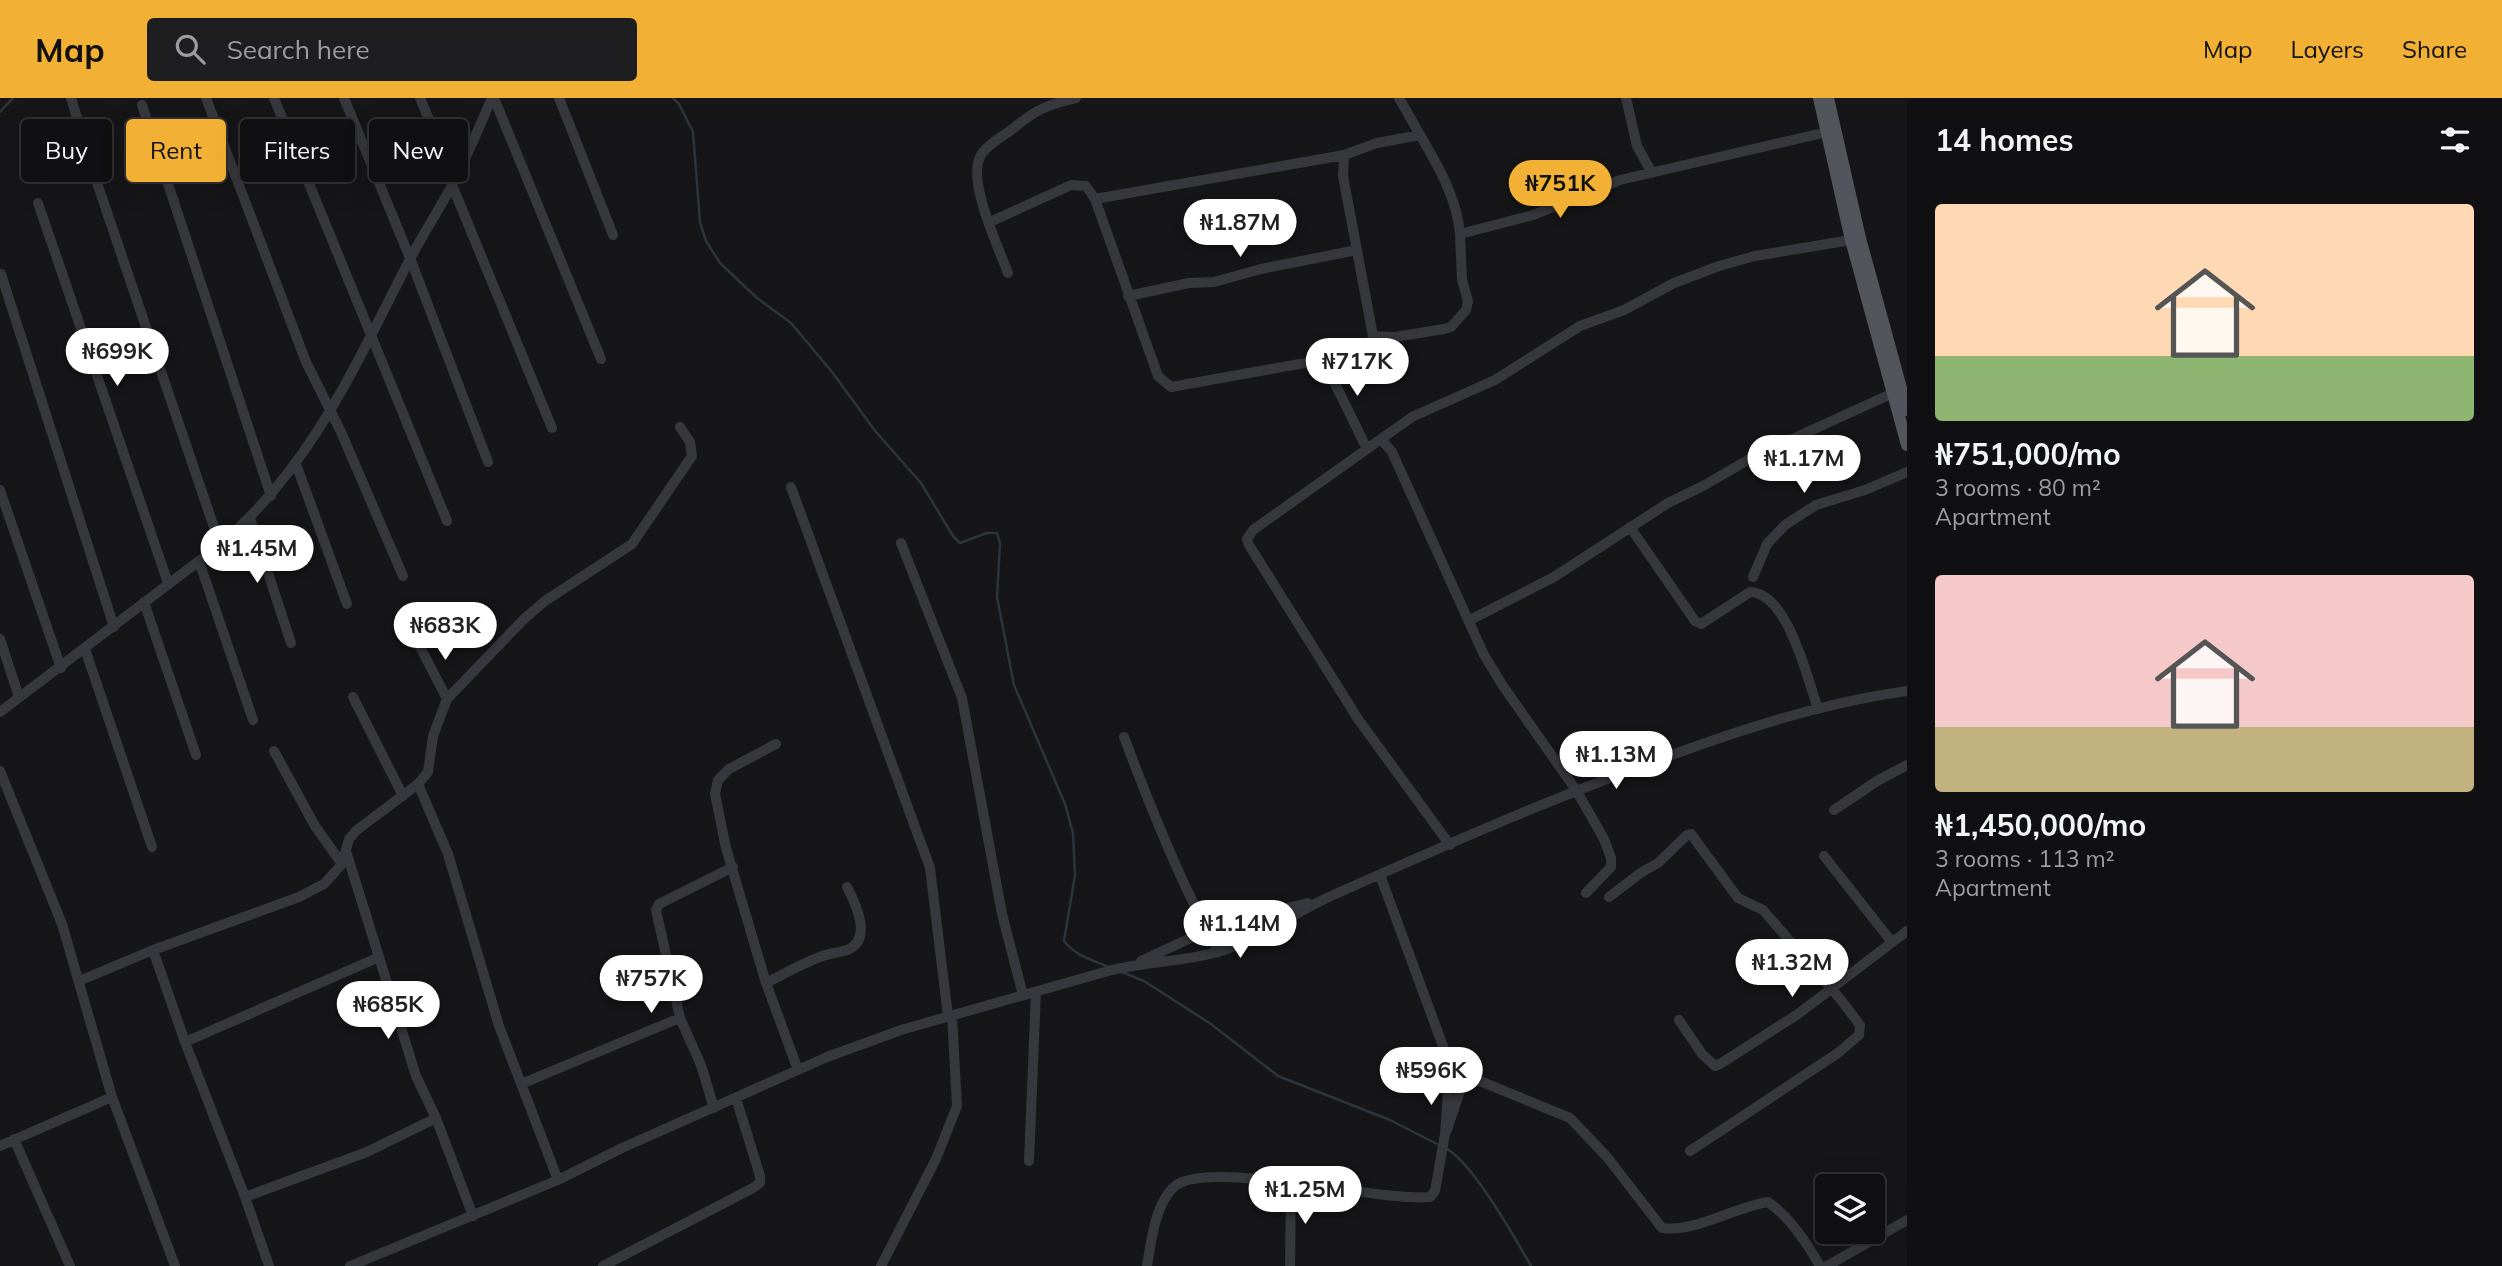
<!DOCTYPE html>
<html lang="en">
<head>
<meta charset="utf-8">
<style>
  body { margin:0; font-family:Mulish,sans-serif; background:#1e1e20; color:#f1f3f6; height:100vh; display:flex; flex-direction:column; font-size:26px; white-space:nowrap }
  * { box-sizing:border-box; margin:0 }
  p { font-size:23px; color:#9c9d9f }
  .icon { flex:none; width:38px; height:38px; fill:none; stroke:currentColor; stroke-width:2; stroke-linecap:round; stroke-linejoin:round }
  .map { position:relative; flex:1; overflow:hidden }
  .drawer { display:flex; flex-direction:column; background:#101012; width:595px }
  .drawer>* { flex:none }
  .banner { position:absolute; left:21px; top:21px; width:665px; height:63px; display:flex; gap:14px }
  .controls { position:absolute; left:1815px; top:1076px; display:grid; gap:14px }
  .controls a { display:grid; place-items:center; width:70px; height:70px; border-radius:7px; background:#101012; box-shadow:0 7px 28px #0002,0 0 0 2px #303032; font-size:35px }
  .price { position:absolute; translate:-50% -60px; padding:0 16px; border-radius:24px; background:#fff; color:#222; font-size:23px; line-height:46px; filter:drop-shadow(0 2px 4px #0008) }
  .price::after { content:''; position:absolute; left:50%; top:42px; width:21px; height:16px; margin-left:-10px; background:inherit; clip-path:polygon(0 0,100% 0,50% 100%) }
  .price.on { background:#f2b134; color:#111 }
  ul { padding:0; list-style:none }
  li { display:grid; align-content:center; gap:14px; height:371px; padding:0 28px }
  li span { display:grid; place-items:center; height:217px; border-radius:7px; color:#555 }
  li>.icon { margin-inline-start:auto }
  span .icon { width:126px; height:126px; fill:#fffc; stroke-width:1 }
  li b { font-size:30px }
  h2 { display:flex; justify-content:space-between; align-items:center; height:84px; padding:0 28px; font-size:30px }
  .tag { padding:0 24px; border-radius:7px; background:#101012; box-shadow:0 7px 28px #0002,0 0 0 2px #303032; font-size:24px; line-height:63px }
  .tag.on { background:#f2b134; color:#111 }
  header { display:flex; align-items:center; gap:42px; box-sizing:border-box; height:98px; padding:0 35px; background:#f2b134; color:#111 }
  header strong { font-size:33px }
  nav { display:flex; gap:38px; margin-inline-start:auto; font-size:24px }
  .search { width:490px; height:63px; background:#1e1e20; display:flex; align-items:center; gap:18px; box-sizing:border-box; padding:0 24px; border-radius:7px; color:#9c9d9f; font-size:26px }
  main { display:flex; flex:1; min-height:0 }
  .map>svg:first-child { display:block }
</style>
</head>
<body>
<header>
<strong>Map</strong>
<div class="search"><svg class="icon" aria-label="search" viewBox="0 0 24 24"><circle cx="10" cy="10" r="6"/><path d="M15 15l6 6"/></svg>Search here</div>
<nav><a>Map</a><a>Layers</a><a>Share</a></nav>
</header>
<main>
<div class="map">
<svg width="1907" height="1168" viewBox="0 0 1907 1168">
  <rect width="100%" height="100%" fill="#161618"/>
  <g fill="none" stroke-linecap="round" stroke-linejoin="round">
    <path stroke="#2c353c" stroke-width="2.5" d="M673,0L679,6L693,34L700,124L706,143L720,165L757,200L791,225L832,274L876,334L921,385L953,438L960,445L987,435H997L1000,445L997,499L1014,587L1065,706L1073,735L1075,777L1064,843C1077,859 1091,861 1109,869
      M0,14L13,0
      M1122,874L1144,883L1211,926L1278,978L1390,1022L1439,1047
      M1445,1050C1472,1063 1515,1140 1531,1168"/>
    <path stroke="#37383d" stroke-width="10" d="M71,0L93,73L220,447
      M206,0L306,264L341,334L403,478
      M274,0L447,423
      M344,0L410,160L488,364
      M420,0L449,69L452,87L552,330
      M494,0L601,261
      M559,0L613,137
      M1399,0L1420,37
      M1626,0L1637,48L1652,75
      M142,7L271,398
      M1095,101L1344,57L1377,45L1420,37C1438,68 1457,100 1460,136
      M38,105L168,485
      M990,124L1071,87L1086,88L1095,101L1158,278L1171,289L1344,258L1359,253L1370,247L1373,238L1343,78L1344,57
      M1008,175C998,148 966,81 981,57C987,47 1001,39 1010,33C1034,13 1045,7 1076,0
      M1,176L114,529
      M1128,198L1189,185L1214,184L1261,171L1357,152
      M1373,238L1395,239L1444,231L1451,229L1466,212L1468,203L1462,182L1460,136L1533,117L1620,82L1827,34
      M1323,261L1367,351
      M1381,341L1392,354L1484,557L1503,588L1576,692L1604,741L1611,760V769L1586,795
      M296,366L347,506
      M791,389L930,770L948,918
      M0,392L61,570
      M250,420L291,545
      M1630,429L1695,523L1701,526L1750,494C1788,495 1807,580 1818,611
      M901,445L962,600L1002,816L1023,897
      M199,463L253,622
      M1753,479L1767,446L1785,427L1816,407L1865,392L1907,374
      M144,504L196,657
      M1470,522L1554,479L1668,405L1703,388L1753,359L1893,295
      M0,541L19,599
      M416,541L447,601
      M85,551L152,749
      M353,599L403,698
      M0,614L220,447C313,367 355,267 410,161C423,136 439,112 452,87C467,59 479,29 492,0
      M1124,639C1152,713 1180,783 1218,854
      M776,646L729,671L718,682L715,696L726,750L766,885L798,972
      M274,653L315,728L342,766
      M0,673L62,826L112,999L175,1168
      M418,686L448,756L499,928L558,1082
      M1834,712L1877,683L1907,667
      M1450,747L1358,621L1249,447L1247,441L1253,432L1412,319L1495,282L1580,228L1624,212L1674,185L1719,168L1755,158L1851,142
      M346,753L416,978L436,1020L473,1118
      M1824,758L1891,843
      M1380,777L1450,967
      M1609,799L1642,774L1658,765L1687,737L1691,736L1738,800L1763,812L1841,902L1860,927L1859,937L1838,955L1690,1053
      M153,852L185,944L245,1099L269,1168
      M1141,863L1223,825L1308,805
      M79,883L153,852L299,799L324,786L342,766L349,741L357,732L418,686L428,674L433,638L447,601L524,521L545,503L632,446L692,358L690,344L680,329
      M766,885C784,876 801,866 820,859C829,855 838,855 847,852C873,842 856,806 847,789
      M680,920L656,812L659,806L733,769
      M1679,922L1702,956L1715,968L1720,966L1798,916L1907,833
      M185,944L377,860
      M1446 976a12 12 0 1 1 24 0a12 12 0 1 1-24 0Z
      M1470,979L1570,1020L1607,1059L1662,1130C1694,1135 1735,1109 1768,1104C1790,1119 1807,1145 1820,1168
      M521,986L680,920L701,967L714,1010
      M1447,1032L1462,987
      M14,1041L70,1168
      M0,1048L112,999
      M1029,1063L1036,894
      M245,1099L367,1054L436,1020
      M350,1168L558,1082L622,1050L827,959L901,932L1108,873C1147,863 1189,864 1227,851C1263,838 1296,814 1331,798C1439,750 1547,702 1658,662C1739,632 1821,605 1907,593
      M603,1168L753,1090L760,1085V1078L736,1000
      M881,1168L936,1061L957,1008L952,917
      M1147,1168C1151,1144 1155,1105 1175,1088C1210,1061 1379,1104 1430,1099L1435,1093L1445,1036L1449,983
      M1290,1168L1291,1085
      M1827,1168L1907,1122"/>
    <path stroke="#53555c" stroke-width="12" d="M1819,0L1851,142L1907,347
      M1828,0L1860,140L1907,312"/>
  </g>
</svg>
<div class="controls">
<a><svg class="icon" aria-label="layers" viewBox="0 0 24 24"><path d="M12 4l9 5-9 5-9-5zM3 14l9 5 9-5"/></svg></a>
</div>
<b class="price on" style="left:1560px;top:122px">₦751K</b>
<b class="price" style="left:1240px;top:161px">₦1.87M</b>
<b class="price" style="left:117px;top:290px">₦699K</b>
<b class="price" style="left:1357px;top:300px">₦717K</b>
<b class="price" style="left:1804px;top:397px">₦1.17M</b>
<b class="price" style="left:257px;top:487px">₦1.45M</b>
<b class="price" style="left:445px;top:564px">₦683K</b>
<b class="price" style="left:1616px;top:693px">₦1.13M</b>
<b class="price" style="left:1240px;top:862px">₦1.14M</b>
<b class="price" style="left:1792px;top:901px">₦1.32M</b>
<b class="price" style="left:651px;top:917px">₦757K</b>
<b class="price" style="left:388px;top:943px">₦685K</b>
<b class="price" style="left:1431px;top:1009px">₦596K</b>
<b class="price" style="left:1305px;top:1128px">₦1.25M</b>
<div class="banner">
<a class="tag">Buy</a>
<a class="tag on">Rent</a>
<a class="tag">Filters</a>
<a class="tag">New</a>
</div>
</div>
<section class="drawer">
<h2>14 homes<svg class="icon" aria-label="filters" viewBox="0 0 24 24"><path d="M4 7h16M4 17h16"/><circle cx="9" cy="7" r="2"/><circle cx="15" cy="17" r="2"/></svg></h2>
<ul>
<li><span style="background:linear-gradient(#ffd9b3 70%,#8fb573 0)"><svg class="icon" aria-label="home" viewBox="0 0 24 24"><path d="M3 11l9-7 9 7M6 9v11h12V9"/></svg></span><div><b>₦751,000/mo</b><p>3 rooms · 80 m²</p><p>Apartment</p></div></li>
<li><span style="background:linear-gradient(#f6c9c9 70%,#c2b280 0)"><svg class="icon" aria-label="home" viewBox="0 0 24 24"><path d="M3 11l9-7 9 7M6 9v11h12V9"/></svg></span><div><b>₦1,450,000/mo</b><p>3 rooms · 113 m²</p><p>Apartment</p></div></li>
</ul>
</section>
</main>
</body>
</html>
